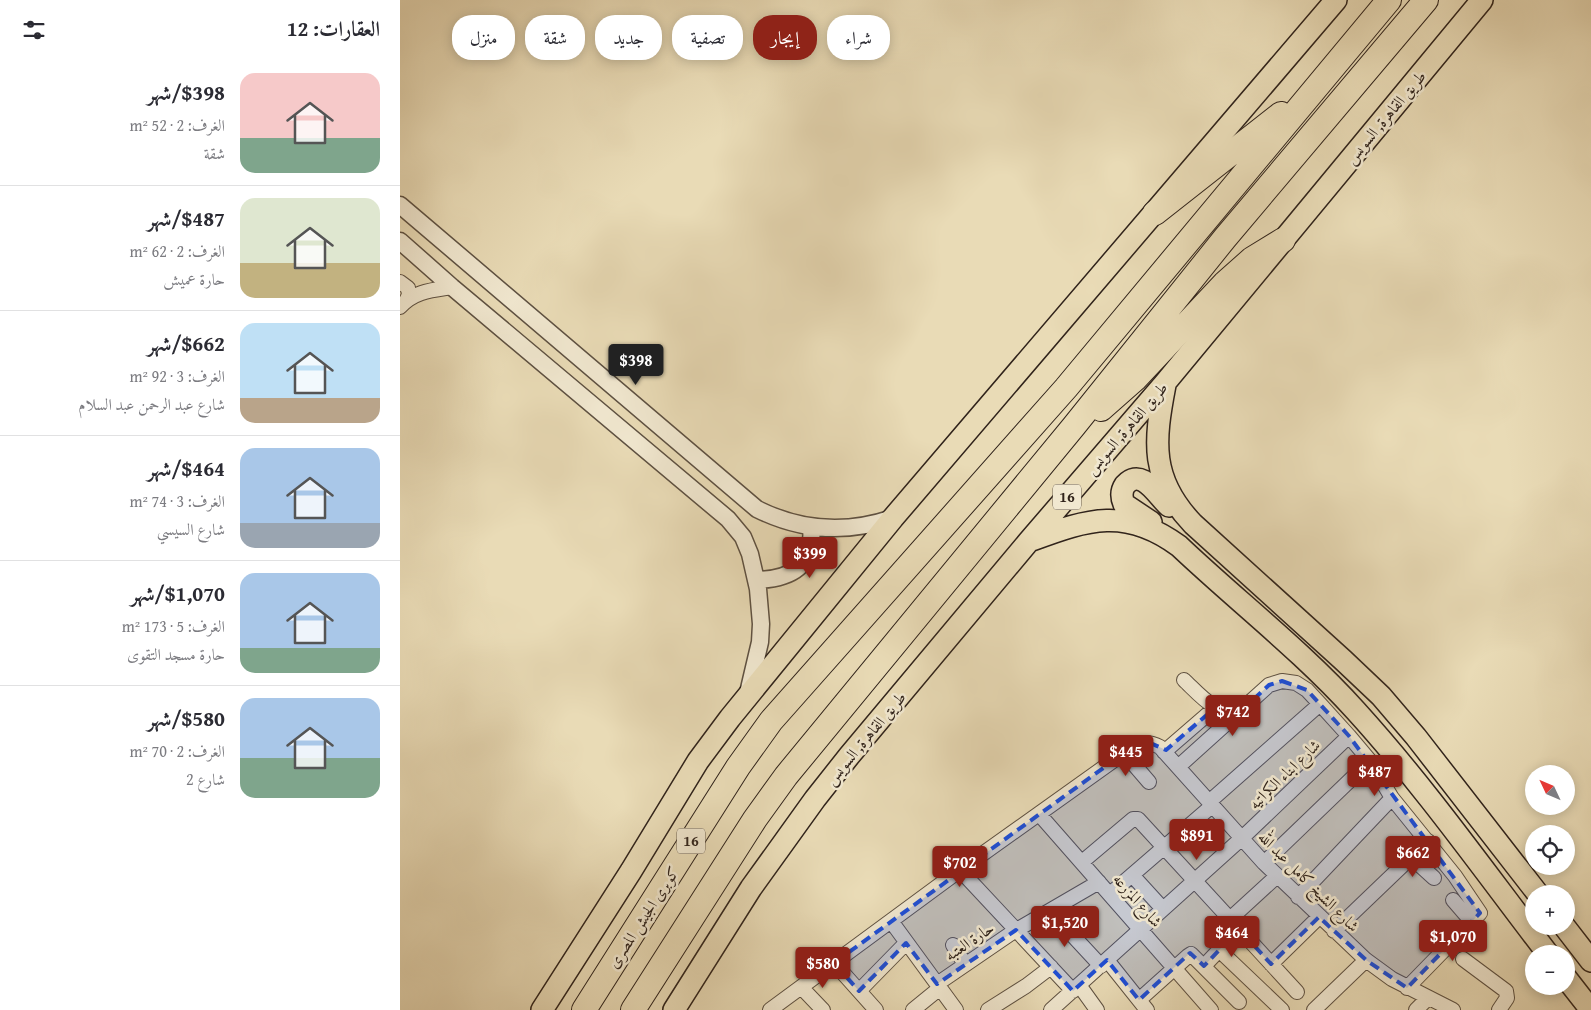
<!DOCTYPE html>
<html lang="ar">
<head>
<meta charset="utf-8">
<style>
  body { margin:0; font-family:"Gentium Book Plus",Amiri,serif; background:#f7f7f7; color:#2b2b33; direction:rtl; height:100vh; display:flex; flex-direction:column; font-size:19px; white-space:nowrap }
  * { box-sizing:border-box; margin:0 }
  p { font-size:16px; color:#7c7c81 }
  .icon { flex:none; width:28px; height:28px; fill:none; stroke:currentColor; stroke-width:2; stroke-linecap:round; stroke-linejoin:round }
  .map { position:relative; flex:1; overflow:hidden; direction:ltr }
  .sheet { display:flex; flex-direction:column; background:#fff; width:400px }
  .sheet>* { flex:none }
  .top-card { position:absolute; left:15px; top:15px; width:475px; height:45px; direction:rtl; display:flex; gap:10px }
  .needle { width:32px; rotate:314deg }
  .controls { position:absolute; left:1125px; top:765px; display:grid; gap:10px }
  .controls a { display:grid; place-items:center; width:50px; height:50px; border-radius:50%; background:#fff; box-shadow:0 2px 12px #0003; font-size:25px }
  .price { position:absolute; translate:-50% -42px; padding:0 11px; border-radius:5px; background:#8f2418; color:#fff; font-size:16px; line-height:32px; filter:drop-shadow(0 1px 2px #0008) }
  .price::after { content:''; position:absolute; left:50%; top:30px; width:15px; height:11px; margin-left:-8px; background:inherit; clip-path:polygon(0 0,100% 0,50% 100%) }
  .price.selected { background:#222; color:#fff }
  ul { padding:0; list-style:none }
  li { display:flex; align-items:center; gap:15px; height:125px; padding:0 20px }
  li+li { border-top:1px solid #e1e1e2 }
  li span { display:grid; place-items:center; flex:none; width:140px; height:100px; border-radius:15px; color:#555 }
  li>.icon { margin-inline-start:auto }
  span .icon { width:60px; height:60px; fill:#fffc; stroke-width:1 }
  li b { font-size:21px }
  h2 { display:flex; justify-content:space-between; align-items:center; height:60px; padding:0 20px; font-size:21px }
  .chip { padding:0 18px; border-radius:20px; background:#fff; box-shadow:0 2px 12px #0003; font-size:18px; line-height:45px }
  .chip.selected { background:#8f2418; color:#fff }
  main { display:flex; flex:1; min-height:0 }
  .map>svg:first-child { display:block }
</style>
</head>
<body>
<main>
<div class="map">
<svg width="1191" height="1010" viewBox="0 0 1191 1010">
  <rect width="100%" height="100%" fill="#e9dbb6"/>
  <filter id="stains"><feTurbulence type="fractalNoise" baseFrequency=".004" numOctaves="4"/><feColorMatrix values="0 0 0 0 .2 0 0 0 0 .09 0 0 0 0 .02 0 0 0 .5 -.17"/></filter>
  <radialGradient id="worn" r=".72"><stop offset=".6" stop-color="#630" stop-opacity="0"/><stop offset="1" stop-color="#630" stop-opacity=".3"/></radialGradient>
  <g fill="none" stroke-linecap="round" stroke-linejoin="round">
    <defs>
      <path id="minor" d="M0,282L8,288L9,295L6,301
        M0,307C14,291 33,290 52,287
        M784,680C799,694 818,718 841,711
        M764,752L816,707
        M724,753L749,782
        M778,767L869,685L882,681L896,683L907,690L920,704L949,736L970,761L992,798L1055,876L1080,913L1007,988
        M809,802L920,704
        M639,814L811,1010
        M1011,857L1034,878
        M682,862L733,819H738L897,992
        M864,863L970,761
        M560,870L673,991
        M732,875L763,909
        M710,894L813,805
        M898,897L992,798
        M1053,900L1072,922
        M650,911L701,966
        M830,919L877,876
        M491,921L556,1010
        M934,931L1028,841
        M553,945L565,964
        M819,950L882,1010
        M1063,959L1106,991L1107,998L1099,1010
        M707,960L747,1010
        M434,963L476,1010
        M871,964L919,917
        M804,966L839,929
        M537,984L613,932L699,882
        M679,985L697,1010
        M401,987L423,1010
        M459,991L506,943
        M739,1000L788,956L791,954L839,1002
        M370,1010L560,870L724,753C736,744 745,739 760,747L864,863L966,960L992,979L1053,1010
        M513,1010L540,988
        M588,1010L626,986L651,967
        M651,1010L842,838L949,736
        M914,1010L966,960
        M1016,1010L1028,998"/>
      <path id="tertiary" d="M0,205L357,509C401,531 446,534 493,518
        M0,241L52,287L328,519L343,537L350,554L358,589L361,624L360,642L348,693
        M357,580C391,579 415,566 411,527"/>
      <path id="primary" d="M765,385C754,442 750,479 793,524L943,660L981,696L1016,737L1138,894
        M751,522L724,504C721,497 721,491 725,485C742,466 758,497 769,506
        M632,540C688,519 726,507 779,546C837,601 902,651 956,711C1025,787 1085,872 1148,954
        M1164,926L1191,961
        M1166,978L1191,1010
        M142,1010L231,871L298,761L330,718L493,518L936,0
        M274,1010L351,888L415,799L449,756L629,541L765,383L1082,0"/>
      <path id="motorway" d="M755,213L881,114
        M701,409L735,379L825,283L852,259L883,240
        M184,1010L338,767L371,721L666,388L989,0
        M233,1010L355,819L386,776L674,426L825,238L1026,0"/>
    </defs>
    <use href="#minor" stroke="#5e5142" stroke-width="16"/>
    <use href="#tertiary" stroke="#5e5142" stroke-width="19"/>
    <use href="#primary" stroke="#30231b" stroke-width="24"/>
    <use href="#motorway" stroke="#30231b" stroke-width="26"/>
    <use href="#minor" stroke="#f1e8d0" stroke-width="14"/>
    <use href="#tertiary" stroke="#f1e8d0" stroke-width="16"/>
    <use href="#primary" stroke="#e9dbb6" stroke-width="21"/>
    <use href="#motorway" stroke="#e9dbb6" stroke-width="24"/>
  </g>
  <path fill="#1d4ed8" fill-opacity="0.2" stroke="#1d4ed8" stroke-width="4" stroke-dasharray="10 6" stroke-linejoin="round" d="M882,681L907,690L949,736L1080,913L1007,988L966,960L919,917L871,964L839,929L804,966L790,953L739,1000L707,960L673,991L616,930L537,984L506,943L459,991L434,963L735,745L748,742L766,750L816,707L827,713L841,711L869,685Z"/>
  <g text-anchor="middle" stroke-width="5" stroke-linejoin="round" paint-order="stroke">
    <g fill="#f1e8d0" stroke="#6a5e51" stroke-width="1">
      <rect x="653" y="484.5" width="28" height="25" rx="4"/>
      <rect x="277" y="828.5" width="28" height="25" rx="4"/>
    </g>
    <g font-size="15" font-weight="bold" fill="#30231b">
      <text x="667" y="502">16</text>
      <text x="291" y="846">16</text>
    </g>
    <g font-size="16" fill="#30231b" stroke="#f1e8d0">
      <text transform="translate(985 117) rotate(-50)" y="6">طريق القاهرة, السويس</text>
      <text transform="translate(726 428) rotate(-49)" y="6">طريق القاهرة, السويس</text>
      <text transform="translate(465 738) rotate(-50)" y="6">طريق القاهرة, السويس</text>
      <text transform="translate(884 774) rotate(-44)" y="6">شارع ابناء الكراتيه</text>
      <text transform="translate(909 881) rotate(45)" y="6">شارع الشيخ كامل عبد الله</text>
      <text transform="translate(738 900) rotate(49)" y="6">شارع المزرعه</text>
      <text transform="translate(243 917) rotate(-57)" y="6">كوبرى الجيش المصرى</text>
      <text transform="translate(569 941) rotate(-34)" y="6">حارة العتبه</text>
    </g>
  </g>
  <rect width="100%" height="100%" filter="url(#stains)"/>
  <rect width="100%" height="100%" fill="url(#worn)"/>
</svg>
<div class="controls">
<a><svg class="needle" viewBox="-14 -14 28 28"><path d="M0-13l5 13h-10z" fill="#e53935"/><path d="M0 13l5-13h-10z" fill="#7c7c81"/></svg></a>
<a><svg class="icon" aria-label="locate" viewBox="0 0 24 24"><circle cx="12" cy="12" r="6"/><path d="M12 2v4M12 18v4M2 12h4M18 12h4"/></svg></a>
<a>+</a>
<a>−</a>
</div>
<b class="price selected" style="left:236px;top:386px">$398</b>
<b class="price" style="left:410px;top:579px">$399</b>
<b class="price" style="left:833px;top:737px">$742</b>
<b class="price" style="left:726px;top:777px">$445</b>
<b class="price" style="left:975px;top:797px">$487</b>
<b class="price" style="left:797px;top:861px">$891</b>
<b class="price" style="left:1013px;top:878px">$662</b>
<b class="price" style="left:560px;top:888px">$702</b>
<b class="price" style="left:665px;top:948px">$1,520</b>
<b class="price" style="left:832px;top:958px">$464</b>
<b class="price" style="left:1053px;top:962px">$1,070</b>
<b class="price" style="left:423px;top:989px">$580</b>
<div class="top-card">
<a class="chip">شراء</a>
<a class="chip selected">إيجار</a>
<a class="chip">تصفية</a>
<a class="chip">جديد</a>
<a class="chip">شقة</a>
<a class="chip">منزل</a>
</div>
</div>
<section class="sheet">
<h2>العقارات: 12<svg class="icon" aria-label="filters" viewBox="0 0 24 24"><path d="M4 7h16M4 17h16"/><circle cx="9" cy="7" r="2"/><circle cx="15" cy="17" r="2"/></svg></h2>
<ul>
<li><span style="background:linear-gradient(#f6c9c9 65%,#7fa58c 0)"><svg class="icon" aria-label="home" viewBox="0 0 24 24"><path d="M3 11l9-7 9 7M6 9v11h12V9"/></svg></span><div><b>$398/شهر</b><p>الغرف: 2 · 52 m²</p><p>شقة</p></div></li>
<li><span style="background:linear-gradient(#dfe7d0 65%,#c2b280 0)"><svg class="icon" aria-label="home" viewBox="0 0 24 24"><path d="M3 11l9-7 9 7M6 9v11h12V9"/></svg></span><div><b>$487/شهر</b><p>الغرف: 2 · 62 m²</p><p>حارة عميش</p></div></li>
<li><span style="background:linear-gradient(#bfe0f5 75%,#b9a48a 0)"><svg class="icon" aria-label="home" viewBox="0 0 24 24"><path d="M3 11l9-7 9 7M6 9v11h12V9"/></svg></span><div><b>$662/شهر</b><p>الغرف: 3 · 92 m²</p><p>شارع عبد الرحمن عبد السلام</p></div></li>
<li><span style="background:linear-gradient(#a9c7e8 75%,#9aa5b1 0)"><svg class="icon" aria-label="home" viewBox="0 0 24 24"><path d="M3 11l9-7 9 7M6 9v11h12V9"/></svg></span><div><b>$464/شهر</b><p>الغرف: 3 · 74 m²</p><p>شارع السيسي</p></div></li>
<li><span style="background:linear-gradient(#a9c7e8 75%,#7fa58c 0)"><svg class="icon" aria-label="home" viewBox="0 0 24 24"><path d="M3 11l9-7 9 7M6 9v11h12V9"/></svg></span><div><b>$1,070/شهر</b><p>الغرف: 5 · 173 m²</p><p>حارة مسجد التقوى</p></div></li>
<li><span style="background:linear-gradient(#a9c7e8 60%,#7fa58c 0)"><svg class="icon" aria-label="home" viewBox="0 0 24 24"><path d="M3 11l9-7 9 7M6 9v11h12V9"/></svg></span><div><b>$580/شهر</b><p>الغرف: 2 · 70 m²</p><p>شارع 2</p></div></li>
</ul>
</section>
</main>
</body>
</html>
